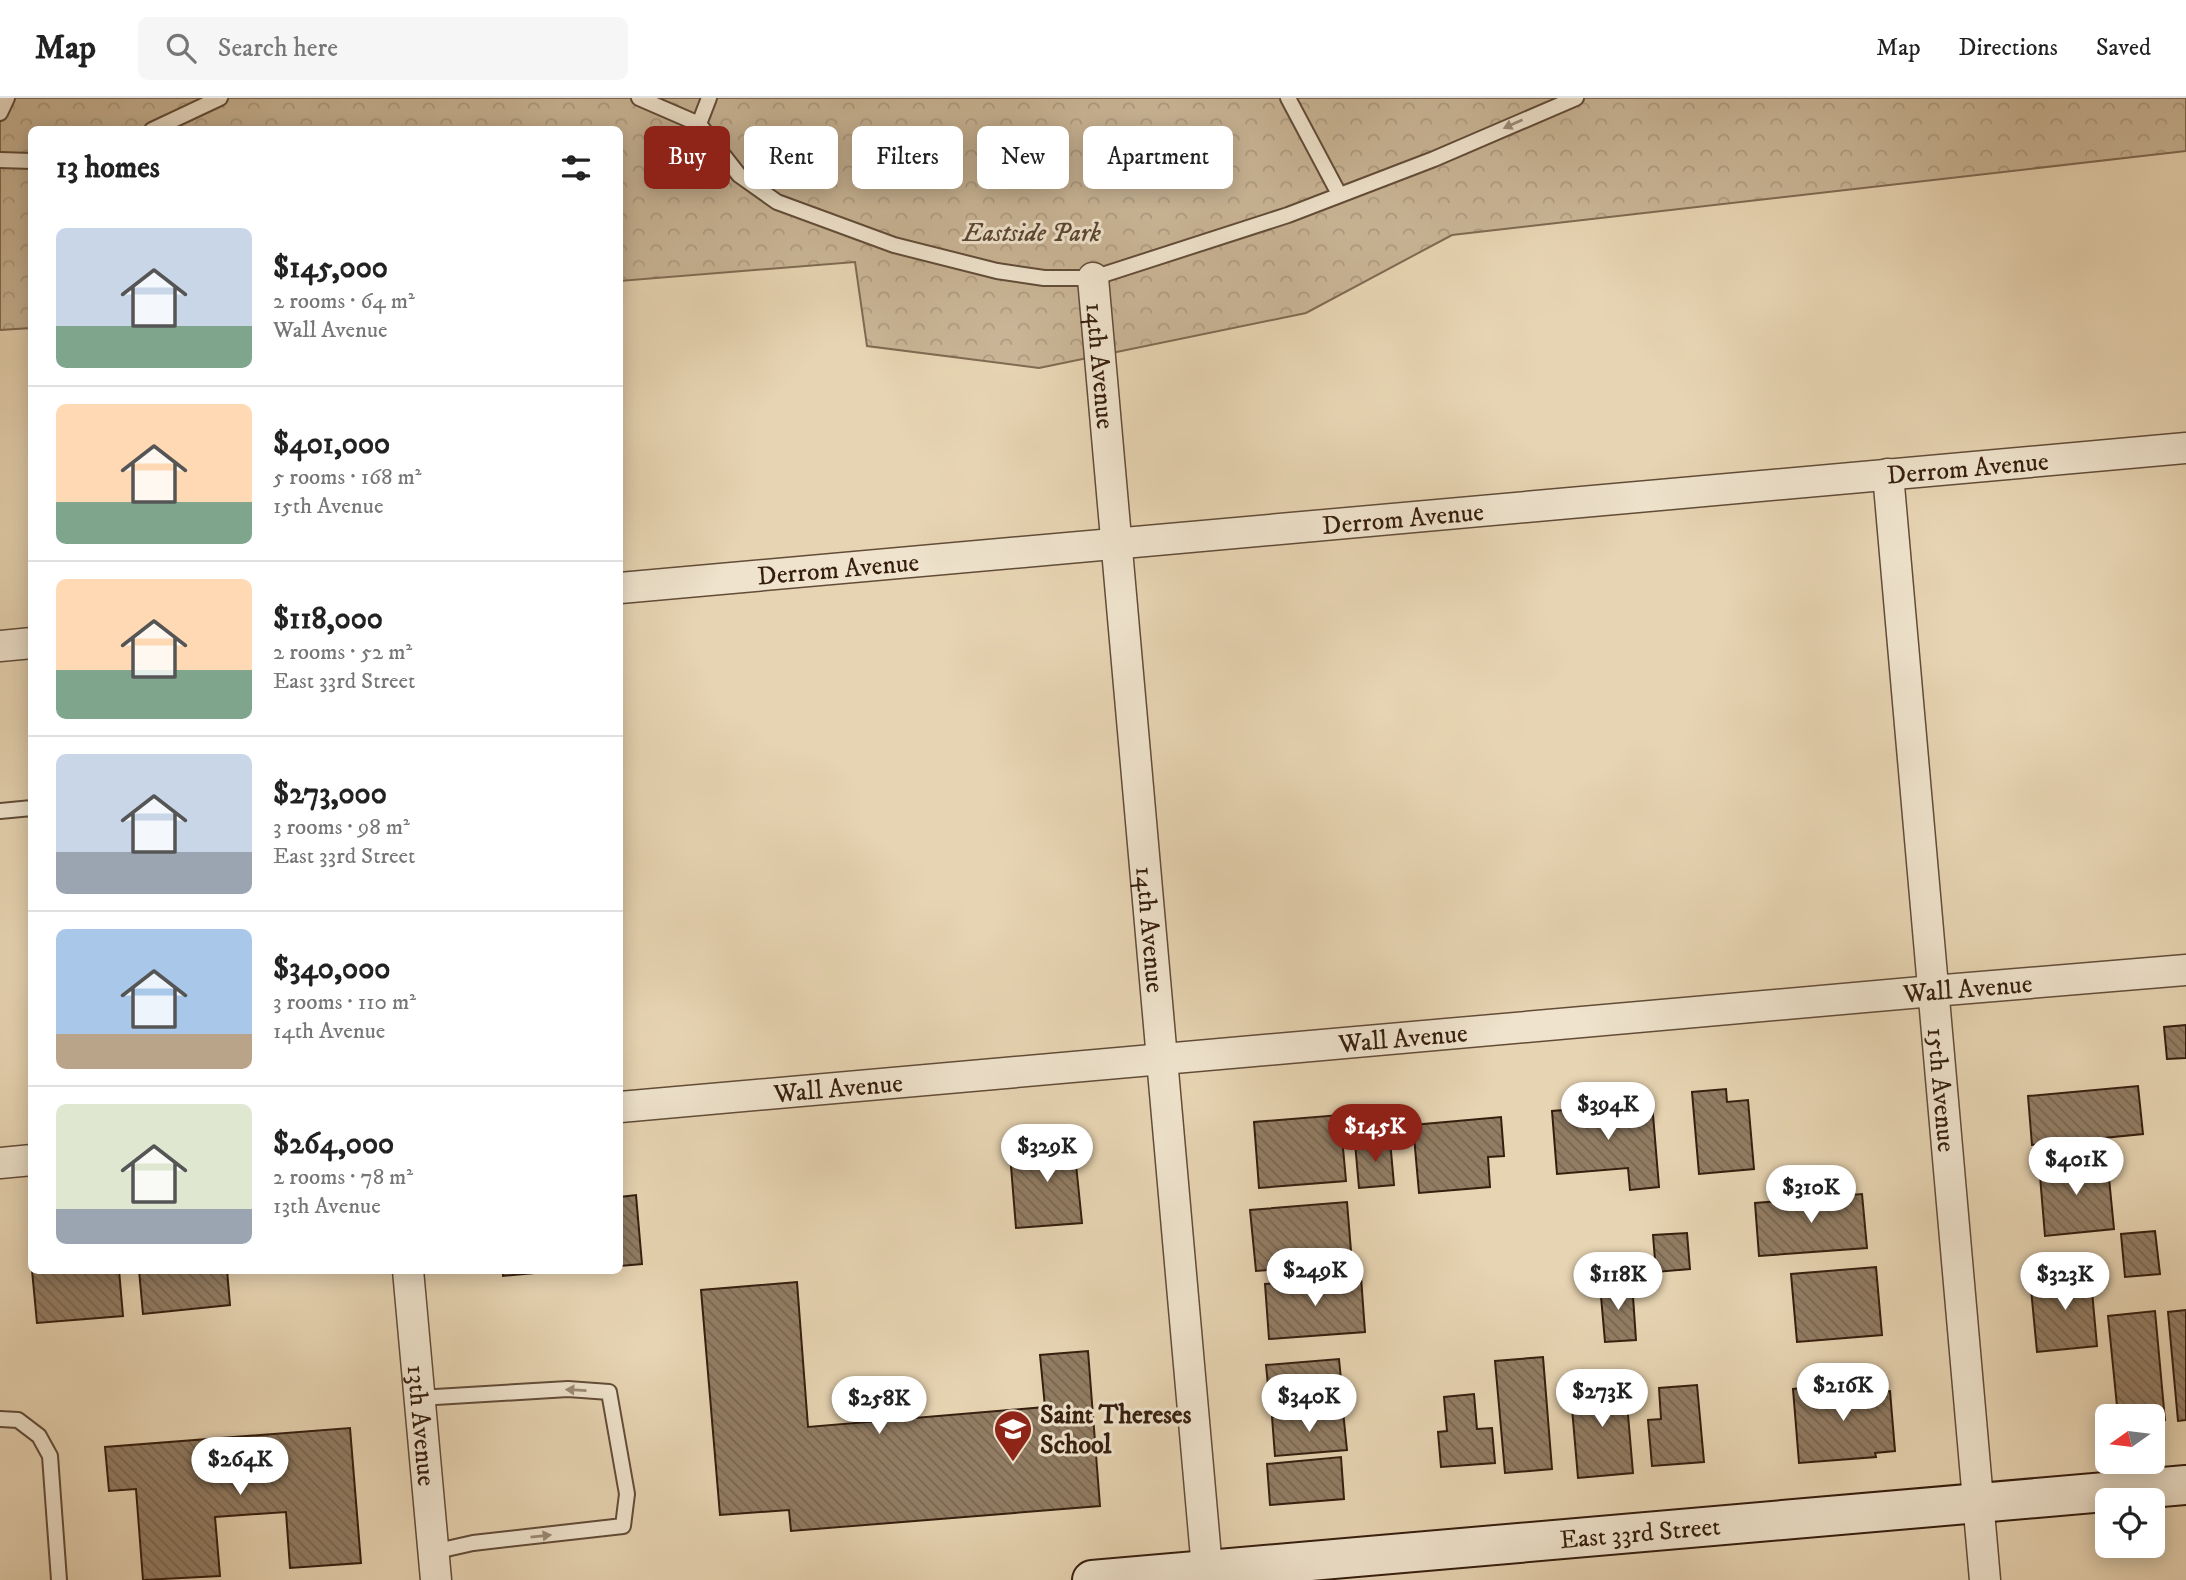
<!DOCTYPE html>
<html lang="en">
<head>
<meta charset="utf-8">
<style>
  body { margin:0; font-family:"IM FELL DW Pica",serif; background:#f6f6f6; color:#222; height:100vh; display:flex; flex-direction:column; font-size:26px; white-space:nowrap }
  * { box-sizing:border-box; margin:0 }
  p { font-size:23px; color:#767676 }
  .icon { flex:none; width:38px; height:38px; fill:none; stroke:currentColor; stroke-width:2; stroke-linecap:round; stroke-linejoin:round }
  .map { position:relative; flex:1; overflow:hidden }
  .side { position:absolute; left:28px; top:28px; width:595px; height:1148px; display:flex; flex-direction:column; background:#fff; border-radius:10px; box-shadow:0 4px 18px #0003 }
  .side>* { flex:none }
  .hud { position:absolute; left:644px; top:28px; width:665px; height:63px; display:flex; gap:14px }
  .needle { width:46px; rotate:256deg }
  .controls { position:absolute; left:2095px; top:1306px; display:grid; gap:14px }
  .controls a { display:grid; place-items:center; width:70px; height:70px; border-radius:10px; background:#fff; box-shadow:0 4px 18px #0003; font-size:35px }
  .price { position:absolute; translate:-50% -60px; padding:0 16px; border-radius:24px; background:#fff; color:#222; font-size:23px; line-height:46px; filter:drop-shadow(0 2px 4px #0008) }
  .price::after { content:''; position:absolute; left:50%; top:42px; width:21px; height:16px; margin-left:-10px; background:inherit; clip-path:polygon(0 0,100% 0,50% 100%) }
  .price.current { background:#8f2418; color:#fff }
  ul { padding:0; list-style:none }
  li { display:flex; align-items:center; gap:21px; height:175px; padding:0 28px }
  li+li { border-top:2px solid #e0e0e0 }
  li span { display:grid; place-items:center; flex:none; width:196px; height:140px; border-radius:10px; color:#555 }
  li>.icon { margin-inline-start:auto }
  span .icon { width:84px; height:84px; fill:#fffc; stroke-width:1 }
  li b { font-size:30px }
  h2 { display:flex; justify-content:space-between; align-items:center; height:84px; padding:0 28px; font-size:30px }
  .pill { padding:0 24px; border-radius:10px; background:#fff; box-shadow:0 4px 18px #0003; font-size:24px; line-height:63px }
  .pill.current { background:#8f2418; color:#fff }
  header { display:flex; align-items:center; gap:42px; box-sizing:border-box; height:98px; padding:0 35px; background:#fff; border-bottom:2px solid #e0e0e0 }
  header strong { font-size:33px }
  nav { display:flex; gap:38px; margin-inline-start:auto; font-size:24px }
  .search { width:490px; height:63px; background:#f6f6f6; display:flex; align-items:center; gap:18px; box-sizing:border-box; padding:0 24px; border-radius:10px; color:#767676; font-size:26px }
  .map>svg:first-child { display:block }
</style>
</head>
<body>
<header>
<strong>Map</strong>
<div class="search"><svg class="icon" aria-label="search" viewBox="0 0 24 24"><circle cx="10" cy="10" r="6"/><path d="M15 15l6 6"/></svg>Search here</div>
<nav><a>Map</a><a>Directions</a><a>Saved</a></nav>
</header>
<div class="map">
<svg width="2186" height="1482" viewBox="0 0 2186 1482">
  <defs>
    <pattern id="forest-crowns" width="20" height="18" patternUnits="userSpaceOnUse" patternTransform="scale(1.75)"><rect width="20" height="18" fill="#c9b596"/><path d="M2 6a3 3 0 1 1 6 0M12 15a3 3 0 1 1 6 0" fill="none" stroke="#ad9b80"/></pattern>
    <pattern id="building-back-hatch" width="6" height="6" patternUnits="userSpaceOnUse" patternTransform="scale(1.75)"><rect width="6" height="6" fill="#927d64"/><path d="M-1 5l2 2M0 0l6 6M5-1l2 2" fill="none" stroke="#786651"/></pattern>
  </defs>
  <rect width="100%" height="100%" fill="#e7d4b2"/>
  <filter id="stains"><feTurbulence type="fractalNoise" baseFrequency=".00286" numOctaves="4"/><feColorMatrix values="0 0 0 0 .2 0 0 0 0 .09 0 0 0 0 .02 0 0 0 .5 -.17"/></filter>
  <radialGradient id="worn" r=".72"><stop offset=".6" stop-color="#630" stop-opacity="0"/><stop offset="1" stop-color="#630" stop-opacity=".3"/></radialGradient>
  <path fill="url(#forest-crowns)" stroke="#806a52" stroke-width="2" d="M0,0H2186V53L1452,137L1306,215L1039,270L867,248L855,164L620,183V32H32L31,230L0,232Z"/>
  <path fill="url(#building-back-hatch)" stroke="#361e0f" stroke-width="2" d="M2186,927V960L2167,961L2164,929Z
    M2138,988L2143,1036L2032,1047L2028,998Z
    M1726,991L1727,1004L1748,1002L1754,1071L1699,1076L1692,994Z
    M1652,1005L1659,1089L1630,1092L1628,1070L1557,1076L1552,1013Z
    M1340,1017L1346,1083L1259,1090L1254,1024Z
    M1501,1019L1504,1058L1488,1059L1490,1089L1419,1095L1413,1027Z
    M1073,1037L1082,1125L1016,1130L1010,1056L1038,1054L1037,1040Z
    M1390,1042L1394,1087L1359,1090L1355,1045Z
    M2107,1060L2114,1131L2045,1138L2039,1066Z
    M1862,1096L1867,1150L1759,1158L1755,1105Z
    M636,1097L642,1166L620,1168V1099Z
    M1347,1104L1352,1165L1256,1173L1250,1112Z
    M2155,1133L2160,1176L2125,1179L2121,1136Z
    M1687,1135L1690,1171L1656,1174L1653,1137Z
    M1876,1169L1882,1237L1797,1244L1791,1176Z
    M2090,1171L2097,1248L2037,1254L2031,1191L2046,1190L2045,1175Z
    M32,1172H119L123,1218L37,1225Z
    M139,1172H227L230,1207L143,1216Z
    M503,1172H567L503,1178Z
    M1361,1179L1365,1234L1269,1241L1265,1186Z
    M797,1184L808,1329L1045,1309L1040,1257L1088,1253L1100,1408L791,1433L789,1412L720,1417L701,1192Z
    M1632,1184L1636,1242L1605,1244L1600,1187Z
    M2186,1212V1322L2178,1323L2168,1214Z
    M2155,1213L2165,1322L2152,1323V1318H2118L2108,1218Z
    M1543,1259L1552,1371L1505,1375L1495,1263Z
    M1339,1261L1343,1302L1270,1308L1266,1267Z
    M1625,1282L1633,1375L1578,1380L1570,1287Z
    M1870,1284L1871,1295L1890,1293L1895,1353L1875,1355L1876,1359L1799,1365L1793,1291Z
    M1697,1287L1704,1364L1652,1368L1648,1322L1661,1321L1659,1290Z
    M1474,1296L1477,1331L1492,1330L1495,1365L1441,1369L1438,1334L1447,1333L1444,1299Z
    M1343,1313L1347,1352L1275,1358L1272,1319Z
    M350,1330L361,1465L290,1470L286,1414L215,1419L220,1478L143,1482L136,1391L109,1393L105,1349Z
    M1341,1359L1344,1401L1270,1407L1267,1366Z"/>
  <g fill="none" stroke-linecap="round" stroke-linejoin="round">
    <defs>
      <path id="lane" d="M639,0L699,26L739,77L777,104L894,147L997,173L1044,180H1093L1288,117L1434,61L1576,0
        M1288,0L1339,96
        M0,15L7,0
        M699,26L709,0
        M152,32L220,0
        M0,62L32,63
        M0,713L32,710
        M419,1300L568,1291L609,1294L627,1396L623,1428L473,1445L433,1454
        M0,1321L18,1322L39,1338L50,1358L59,1482"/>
      <g id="street">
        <path id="s1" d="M1093,180L1208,1482"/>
        <path id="s2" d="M1888,376L1985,1482"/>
        <path id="s3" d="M620,490L2186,350"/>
        <path d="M0,548L32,545"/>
        <path id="s4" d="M620,1009L1933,893L2186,872"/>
        <path d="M0,1065L32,1062"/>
        <path id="s5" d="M408,1172L436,1482"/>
      </g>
      <g id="secondary">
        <path id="s6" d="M1092,1482L2186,1387"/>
      </g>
    </defs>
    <use href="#lane" stroke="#624c38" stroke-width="18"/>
    <use href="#street" stroke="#624c38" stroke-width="33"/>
    <use href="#secondary" stroke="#361e0f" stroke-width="42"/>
    <use href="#lane" stroke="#efe3cd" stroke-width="14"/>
    <use href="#street" stroke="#efe3cd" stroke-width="30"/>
    <use href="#secondary" stroke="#efe3cd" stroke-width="38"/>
  </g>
  <defs><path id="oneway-solid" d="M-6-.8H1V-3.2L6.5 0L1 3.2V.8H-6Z" transform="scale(1.75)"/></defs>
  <g fill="#9c8a78">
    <use href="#oneway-solid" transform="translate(1513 26) rotate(156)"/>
    <use href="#oneway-solid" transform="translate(576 1292) rotate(-177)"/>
    <use href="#oneway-solid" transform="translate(541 1438) rotate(-6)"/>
  </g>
  <defs>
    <symbol id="school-pin" viewBox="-11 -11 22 30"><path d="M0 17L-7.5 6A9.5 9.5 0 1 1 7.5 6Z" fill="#8f2418" stroke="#efe3cd"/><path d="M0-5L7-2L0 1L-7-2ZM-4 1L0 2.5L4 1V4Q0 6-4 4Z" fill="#fff"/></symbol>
  </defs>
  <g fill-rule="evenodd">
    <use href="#school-pin" x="991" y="1309" width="44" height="60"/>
  </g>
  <g text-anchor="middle" stroke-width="6" stroke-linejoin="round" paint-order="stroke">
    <g font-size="26" font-style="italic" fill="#5b4431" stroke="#efe3cd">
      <text x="1032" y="143">Eastside Park</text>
    </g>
    <g font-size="26" fill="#361e0f" stroke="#efe3cd">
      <text dy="9" stroke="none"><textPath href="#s1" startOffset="88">14th Avenue</textPath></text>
      <text dy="9" stroke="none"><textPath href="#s3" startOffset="1353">Derrom Avenue</textPath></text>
      <text dy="9" stroke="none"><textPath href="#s3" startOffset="786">Derrom Avenue</textPath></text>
      <text dy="9" stroke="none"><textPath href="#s3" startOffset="219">Derrom Avenue</textPath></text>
      <text dy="9" stroke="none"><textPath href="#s1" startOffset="654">14th Avenue</textPath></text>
      <text dy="9" stroke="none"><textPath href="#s4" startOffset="1353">Wall Avenue</textPath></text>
      <text dy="9" stroke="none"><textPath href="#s4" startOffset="786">Wall Avenue</textPath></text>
      <text dy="9" stroke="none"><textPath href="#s4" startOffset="219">Wall Avenue</textPath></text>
      <text dy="9" stroke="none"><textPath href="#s2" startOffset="618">15th Avenue</textPath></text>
      <text dy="9" stroke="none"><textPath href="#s5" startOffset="156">13th Avenue</textPath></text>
      <text dy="9" stroke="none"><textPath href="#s6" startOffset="550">East 33rd Street</textPath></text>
    </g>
    <g font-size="26" font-weight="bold" fill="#361e0f" stroke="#efe3cd" text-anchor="start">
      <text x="1040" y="1325">Saint Thereses<tspan x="1040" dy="30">School</tspan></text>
    </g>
  </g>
  <rect width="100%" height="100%" filter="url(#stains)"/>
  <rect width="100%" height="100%" fill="url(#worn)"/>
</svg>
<div class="controls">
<a><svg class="needle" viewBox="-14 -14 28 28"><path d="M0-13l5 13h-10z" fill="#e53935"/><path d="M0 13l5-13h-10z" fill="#767676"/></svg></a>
<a><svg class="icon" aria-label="locate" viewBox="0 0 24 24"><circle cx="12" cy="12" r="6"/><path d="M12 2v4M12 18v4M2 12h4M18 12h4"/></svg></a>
</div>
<b class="price" style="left:1608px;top:1044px">$394K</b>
<b class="price current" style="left:1375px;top:1066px">$145K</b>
<b class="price" style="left:1047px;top:1086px">$329K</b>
<b class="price" style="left:2076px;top:1099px">$401K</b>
<b class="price" style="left:1811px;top:1127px">$310K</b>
<b class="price" style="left:1315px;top:1210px">$249K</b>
<b class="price" style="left:1618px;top:1214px">$118K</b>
<b class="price" style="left:2065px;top:1214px">$323K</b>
<b class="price" style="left:1843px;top:1325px">$216K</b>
<b class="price" style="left:1602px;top:1331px">$273K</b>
<b class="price" style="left:1309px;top:1336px">$340K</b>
<b class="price" style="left:879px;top:1338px">$258K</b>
<b class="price" style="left:240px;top:1399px">$264K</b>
<div class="hud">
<a class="pill current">Buy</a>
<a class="pill">Rent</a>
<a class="pill">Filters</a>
<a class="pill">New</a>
<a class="pill">Apartment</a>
</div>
<section class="side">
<h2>13 homes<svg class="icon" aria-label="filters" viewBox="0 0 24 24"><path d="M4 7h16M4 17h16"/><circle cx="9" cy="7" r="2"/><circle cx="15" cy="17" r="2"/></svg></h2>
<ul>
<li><span style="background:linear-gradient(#c9d6e8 70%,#7fa58c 0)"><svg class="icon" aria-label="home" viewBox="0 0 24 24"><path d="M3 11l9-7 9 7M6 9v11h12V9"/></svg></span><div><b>$145,000</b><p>2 rooms · 64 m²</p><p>Wall Avenue</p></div></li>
<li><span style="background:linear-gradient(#ffd9b3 70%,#7fa58c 0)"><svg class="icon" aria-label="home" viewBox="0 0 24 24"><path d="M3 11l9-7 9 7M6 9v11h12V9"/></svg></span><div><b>$401,000</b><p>5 rooms · 168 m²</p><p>15th Avenue</p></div></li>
<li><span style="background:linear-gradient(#ffd9b3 65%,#7fa58c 0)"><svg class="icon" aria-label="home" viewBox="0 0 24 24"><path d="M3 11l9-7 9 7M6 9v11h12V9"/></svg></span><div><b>$118,000</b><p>2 rooms · 52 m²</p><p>East 33rd Street</p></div></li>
<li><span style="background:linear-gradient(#c9d6e8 70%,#9aa5b1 0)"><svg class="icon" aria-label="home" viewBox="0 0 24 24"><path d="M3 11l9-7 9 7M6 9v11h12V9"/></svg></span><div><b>$273,000</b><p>3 rooms · 98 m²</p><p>East 33rd Street</p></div></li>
<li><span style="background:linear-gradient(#a9c7e8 75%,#b9a48a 0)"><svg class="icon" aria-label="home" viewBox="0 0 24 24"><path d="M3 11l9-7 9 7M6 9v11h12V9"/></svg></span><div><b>$340,000</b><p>3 rooms · 110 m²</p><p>14th Avenue</p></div></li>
<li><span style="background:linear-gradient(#dfe7d0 75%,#9aa5b1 0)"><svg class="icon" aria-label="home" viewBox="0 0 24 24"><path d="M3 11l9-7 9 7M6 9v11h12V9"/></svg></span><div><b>$264,000</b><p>2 rooms · 78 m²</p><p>13th Avenue</p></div></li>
</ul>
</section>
</div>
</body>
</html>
